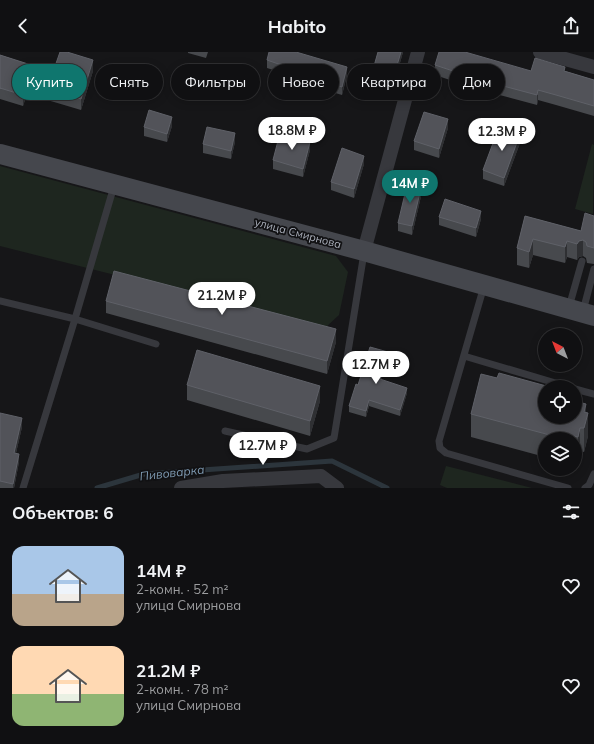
<!DOCTYPE html>
<html lang="ru">
<head>
<meta charset="utf-8">
<style>
  body { margin:0; font-family:Mulish,sans-serif; background:#19191b; color:#f1f3f6; height:100vh; display:flex; flex-direction:column; font-size:15px; white-space:nowrap }
  * { box-sizing:border-box; margin:0 }
  p { font-size:13px; color:#9c9d9f }
  .icon { flex:none; width:22px; height:22px; fill:none; stroke:currentColor; stroke-width:2; stroke-linecap:round; stroke-linejoin:round }
  .map { position:relative; height:436px; overflow:hidden }
  .drawer { display:flex; flex-direction:column; background:#101012; flex:1 }
  .drawer>* { flex:none }
  .hud { position:absolute; left:12px; top:12px; width:570px; height:36px; display:flex; gap:8px }
  .needle { width:26px; rotate:318deg }
  .fabs { position:absolute; left:538px; top:276px; display:grid; gap:8px }
  .fabs a { display:grid; place-items:center; width:44px; height:44px; border-radius:50%; background:#101012; box-shadow:0 2px 10px #0003,0 0 0 1px #303032; font-size:20px }
  .price { position:absolute; translate:-50% -34px; padding:0 9px; border-radius:14px; background:#fff; color:#222; font-size:13px; line-height:26px; filter:drop-shadow(0 1px 2px #0008) }
  .price::after { content:''; position:absolute; left:50%; top:24px; width:12px; height:9px; margin-left:-6px; background:inherit; clip-path:polygon(0 0,100% 0,50% 100%) }
  .price.active { background:#0f766e; color:#fff }
  ul { padding:0; list-style:none }
  li { display:flex; align-items:center; gap:12px; height:100px; padding:0 12px }
  li span { display:grid; place-items:center; flex:none; width:112px; height:80px; border-radius:12px; color:#555 }
  li>.icon { margin-inline-start:auto }
  span .icon { width:48px; height:48px; fill:#fffc; stroke-width:1 }
  li b { font-size:17px }
  h2 { display:flex; justify-content:space-between; align-items:center; height:48px; padding:0 12px; font-size:17px }
  .chip { padding:0 14px; border-radius:18px; background:#101012; box-shadow:0 2px 10px #0003,0 0 0 1px #303032; font-size:14px; line-height:36px }
  .chip.active { background:#0f766e; color:#fff }
  header { display:flex; justify-content:space-between; align-items:center; height:52px; padding:0 12px; background:#101012; font-size:18px; font-weight:700 }
  .map>svg:first-child { display:block }
</style>
</head>
<body>
<header><svg class="icon" aria-label="back" viewBox="0 0 24 24"><path d="M15 5l-7 7 7 7"/></svg>Habito<svg class="icon" aria-label="share" viewBox="0 0 24 24"><path d="M12 15V3M7 8l5-5 5 5M5 13v7h14v-7"/></svg></header>
<div class="map">
<svg width="594" height="436" viewBox="0 0 594 436">
  <rect width="100%" height="100%" fill="#161618"/>
  <path fill="#1e261f" d="M592,92L594,93L593,162L575,157Z
    M0,114L336,204L348,220L339,263L325,276L0,194Z
    M446,414L458,417L532,436H447L440,433Z"/>
  <g fill="none" stroke-linecap="round" stroke-linejoin="round">
    <path stroke="#2c353c" stroke-width="5" d="M97,436L144,422L332,409L387,436"/>
    <path stroke="#37383d" stroke-width="7" d="M484,234L439,389L440,396L446,401L568,436
      M0,249L75,267L156,292
      M569,255L582,209
      M583,259L594,217
      M464,304L569,335
      M575,337L594,342
      M225,379L307,397L334,386L364,201
      M23,436L75,267L114,134
      M585,436L589,433L594,422"/>
    <path stroke="#37383d" stroke-width="14" d="M540,0L594,15
      M364,199L418,0
      M181,436L223,429L321,424L337,436"/>
    <path stroke="#45474d" stroke-width="20" d="M0,102L364,199L594,264"/>
  </g>
  <path fill="#47494d" d="M188,0H208L206,6L188,1Z
    M378,0H403L395,29L374,22V14Z
    M0,3L53,20L93,19L81,58L27,42L23,54L0,47V48Z
    M267,8L347,23L342,43L292,28V24L267,16Z
    M435,13L531,19H565L594,28V64L556,53L538,48L537,53L477,37L435,23Z
    M172,74L167,90L144,84V75Z
    M448,76L439,106L414,98V89Z
    M235,90L231,107L203,101V92Z
    M520,91L504,134L483,127V118Z
    M310,98L303,125L273,117V108Z
    M364,112L354,146L331,138V130Z
    M422,140L412,183L398,179V171Z
    M525,164L581,179L594,164V212L587,211L586,206L583,204L579,205L577,208L567,205L565,211L533,203L529,216L517,213V196Z
    M439,165L481,167L476,185L439,173Z
    M106,249L336,290L327,322L106,261Z
    M388,306L381,328L407,341L400,364L369,354L366,365L349,360V354L358,333Z
    M187,333L320,349L310,384L187,348Z
    M586,360L588,384L584,400L580,399L578,408L575,407V387H545V405L471,385V362Z
    M0,361L22,375L16,401L19,410L14,436H0Z"/>
  <path fill="#2f3033" d="M401,0H403L395,29V20Z
    M93,8V19L81,58V47Z
    M347,15V23L342,43V35Z
    M27,30V42L23,54V43Z
    M538,38V48L537,53V43Z
    M172,65V74L167,90V82Z
    M448,67V76L439,106V97Z
    M235,81V90L231,107V99Z
    M520,82V91L504,134V126Z
    M310,90V98L303,125V117Z
    M364,104V112L354,146V137Z
    M422,132V140L412,183V174Z
    M481,159V167L476,185V176Z
    M533,187V203L529,216V200Z
    M583,188V204L579,205L577,208V192L579,189Z
    M567,189V205L565,211V195Z
    M336,277V290L327,322V309Z
    M388,300V306L380,333V327Z
    M320,334V349L310,384V369Z
    M407,336V341L400,364V358Z
    M369,348V354L366,365V359Z
    M586,352V367L588,361V384L584,400V360Z
    M22,366V375L14,410V401Z
    M580,376V399L578,408V385Z
    M19,402V410L14,436H13V432Z"/>
  <path fill="#525359" stroke="#5f6168" d="M60,0H67L93,8L81,47L27,30L23,43L0,36V37V3L53,20Z
    M269,0H296L347,15L342,35L292,20L293,17L267,8Z
    M378,0H401L395,20L374,14Z
    M439,0H465L531,19L535,6L565,15L564,19L594,28V54L556,43L538,38L537,43L477,27L435,13Z
    M149,58L172,65L167,82L144,75Z
    M424,60L448,67L439,97L414,89Z
    M207,75L235,81L231,99L203,92Z
    M499,75L520,82L504,126L483,118Z
    M280,81L310,90L303,117L273,108Z
    M342,96L364,104L354,137L331,130Z
    M408,129L422,132L412,174L398,171Z
    M445,147L481,159L476,176L439,165Z
    M585,161L594,164V196L587,194L586,190L583,188L579,189L577,192L567,189L565,195L533,187L529,200L517,196L525,164L581,179Z
    M114,219L336,277L327,309L106,249Z
    M370,295L388,300L380,327L407,336L400,358L369,348L366,359L349,354L356,332L358,333Z
    M197,298L320,334L310,369L187,333Z
    M499,321L550,335H545V365H575V349L586,352L584,360L588,361L584,376H580L578,385L562,381L561,386L471,362L481,322L497,326Z
    M0,361L22,366L14,401L19,402L13,432L0,429Z"/>
  <g text-anchor="middle" stroke-width="3.5" stroke-linejoin="round" paint-order="stroke">
    <g font-size="11" fill="#a8adb8" stroke="#111113">
      <text transform="translate(298 181) rotate(15)" y="4">улица Смирнова</text>
    </g>
    <g font-size="12" font-style="italic" fill="#7f9bb3" stroke="#111113">
      <text transform="translate(172 421) rotate(-6)" y="4">Пивоварка</text>
    </g>
  </g>
</svg>
<div class="fabs">
<a><svg class="needle" viewBox="-14 -14 28 28"><path d="M0-13l5 13h-10z" fill="#e53935"/><path d="M0 13l5-13h-10z" fill="#9c9d9f"/></svg></a>
<a><svg class="icon" aria-label="locate" viewBox="0 0 24 24"><circle cx="12" cy="12" r="6"/><path d="M12 2v4M12 18v4M2 12h4M18 12h4"/></svg></a>
<a><svg class="icon" aria-label="layers" viewBox="0 0 24 24"><path d="M12 4l9 5-9 5-9-5zM3 14l9 5 9-5"/></svg></a>
</div>
<b class="price" style="left:292px;top:99px">18.8M ₽</b>
<b class="price" style="left:502px;top:100px">12.3M ₽</b>
<b class="price active" style="left:410px;top:152px">14M ₽</b>
<b class="price" style="left:222px;top:264px">21.2M ₽</b>
<b class="price" style="left:376px;top:333px">12.7M ₽</b>
<b class="price" style="left:263px;top:414px">12.7M ₽</b>
<div class="hud">
<a class="chip active">Купить</a>
<a class="chip">Снять</a>
<a class="chip">Фильтры</a>
<a class="chip">Новое</a>
<a class="chip">Квартира</a>
<a class="chip">Дом</a>
</div>
</div>
<section class="drawer">
<h2>Объектов: 6<svg class="icon" aria-label="filters" viewBox="0 0 24 24"><path d="M4 7h16M4 17h16"/><circle cx="9" cy="7" r="2"/><circle cx="15" cy="17" r="2"/></svg></h2>
<ul>
<li><span style="background:linear-gradient(#a9c7e8 60%,#b9a48a 0)"><svg class="icon" aria-label="home" viewBox="0 0 24 24"><path d="M3 11l9-7 9 7M6 9v11h12V9"/></svg></span><div><b>14M ₽</b><p>2-комн. · 52 m²</p><p>улица Смирнова</p></div><svg class="icon" aria-label="heart" viewBox="0 0 24 24"><path d="M12 20l-8-8c-3-5 5-10 8-4 3-6 11-1 8 4z"/></svg></li>
<li><span style="background:linear-gradient(#ffd9b3 60%,#8fb573 0)"><svg class="icon" aria-label="home" viewBox="0 0 24 24"><path d="M3 11l9-7 9 7M6 9v11h12V9"/></svg></span><div><b>21.2M ₽</b><p>2-комн. · 78 m²</p><p>улица Смирнова</p></div><svg class="icon" aria-label="heart" viewBox="0 0 24 24"><path d="M12 20l-8-8c-3-5 5-10 8-4 3-6 11-1 8 4z"/></svg></li>
</ul>
</section>
</body>
</html>
